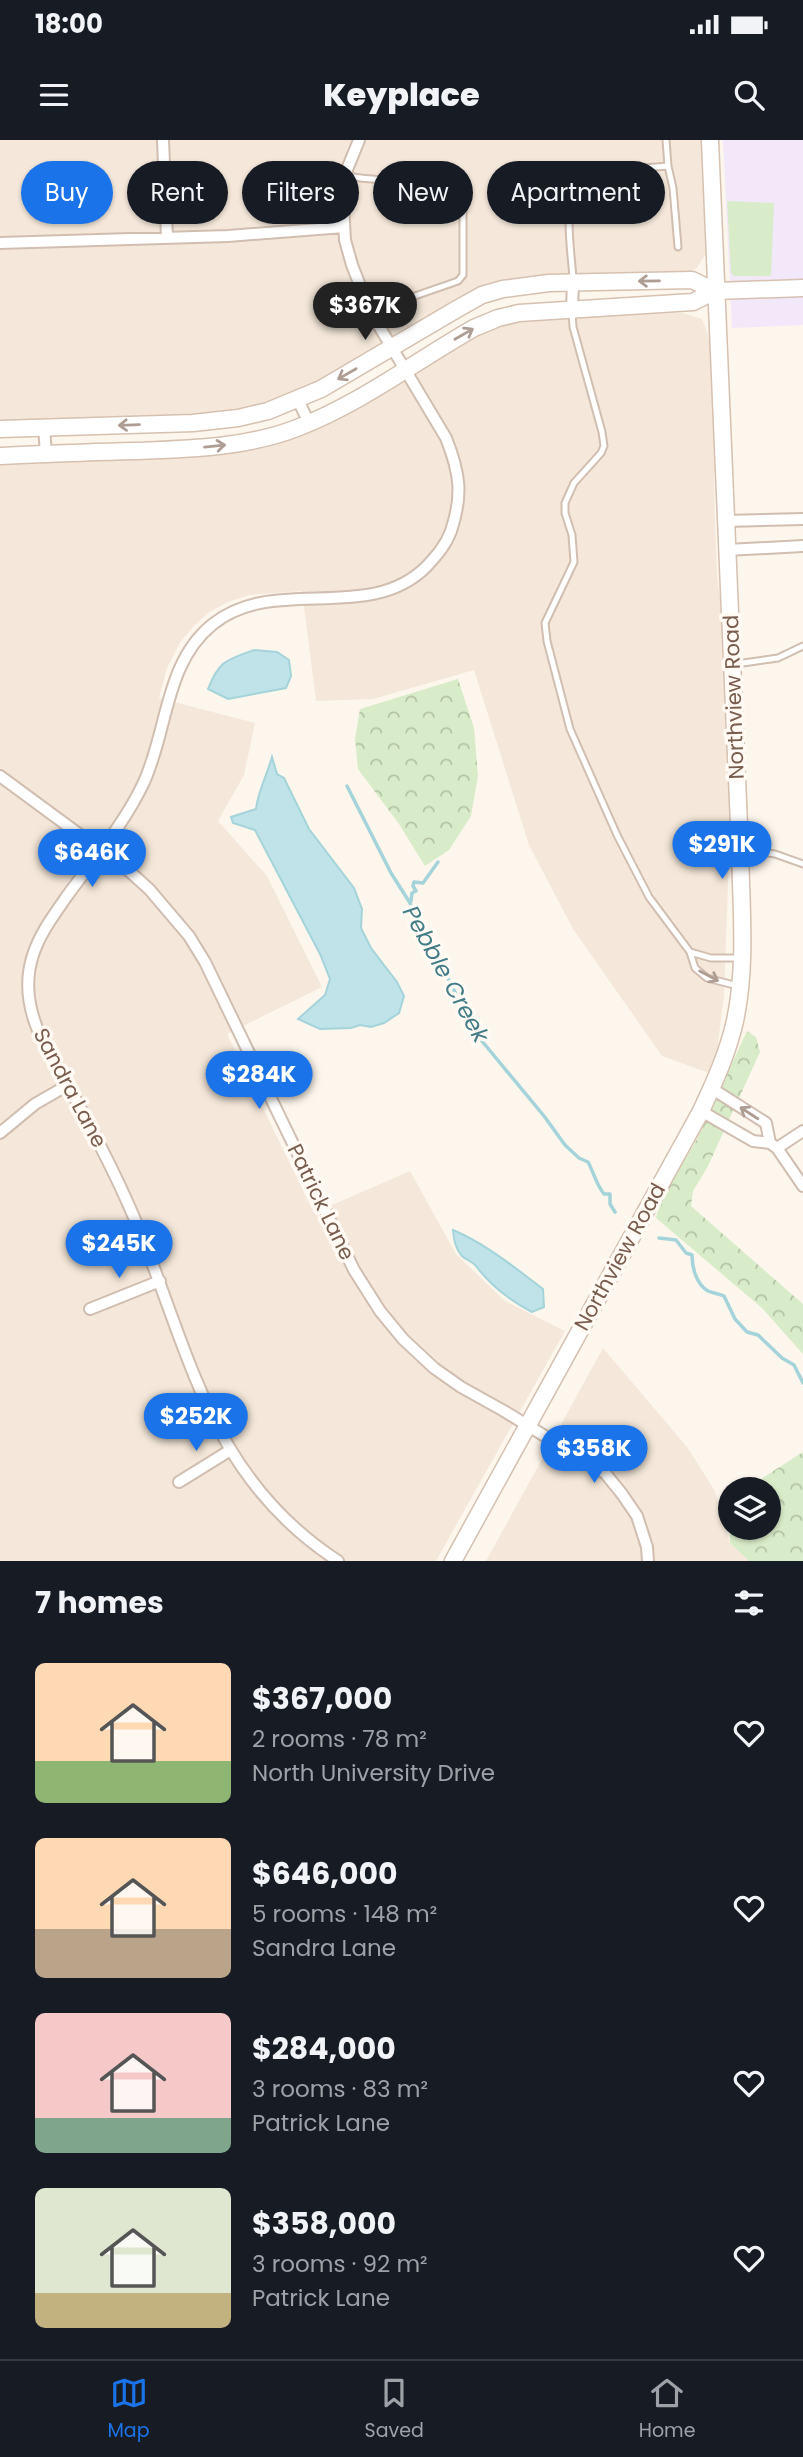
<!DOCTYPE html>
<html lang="en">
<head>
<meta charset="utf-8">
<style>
  body { margin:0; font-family:Poppins,sans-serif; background:#20242c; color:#f1f3f6; height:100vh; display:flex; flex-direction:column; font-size:26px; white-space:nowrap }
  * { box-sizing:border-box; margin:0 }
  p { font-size:23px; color:#9ea1a6 }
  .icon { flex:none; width:38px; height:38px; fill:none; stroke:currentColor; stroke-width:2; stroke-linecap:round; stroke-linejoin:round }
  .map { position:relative; height:1421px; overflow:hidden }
  .panel { display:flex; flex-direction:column; background:#171b24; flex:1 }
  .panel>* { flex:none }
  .hud { position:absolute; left:21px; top:21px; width:761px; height:63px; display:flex; gap:14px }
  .tools { position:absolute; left:718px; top:1337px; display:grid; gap:14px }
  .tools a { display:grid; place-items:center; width:63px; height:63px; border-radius:50%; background:#171b24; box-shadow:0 2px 5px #0004; font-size:35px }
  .price { position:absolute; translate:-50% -60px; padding:0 16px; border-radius:24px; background:#1a73e8; color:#fff; font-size:23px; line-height:46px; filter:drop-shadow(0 2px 4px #0008) }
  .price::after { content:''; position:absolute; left:50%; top:42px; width:21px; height:16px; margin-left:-10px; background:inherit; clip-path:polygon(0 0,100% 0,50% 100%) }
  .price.on { background:#222; color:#fff }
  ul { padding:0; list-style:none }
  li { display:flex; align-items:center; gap:21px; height:175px; padding:0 35px }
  li span { display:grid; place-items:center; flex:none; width:196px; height:140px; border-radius:10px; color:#555 }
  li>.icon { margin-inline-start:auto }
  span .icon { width:84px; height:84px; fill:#fffc; stroke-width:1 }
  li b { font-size:30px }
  h2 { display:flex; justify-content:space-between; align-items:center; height:84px; padding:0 35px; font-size:30px }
  .tag { padding:0 24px; border-radius:32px; background:#171b24; box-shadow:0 2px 5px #0004; font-size:24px; line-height:63px }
  .tag.on { background:#1a73e8; color:#fff }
  .status { display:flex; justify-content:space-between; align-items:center; height:49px; padding:0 35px; background:#171b24; direction:ltr }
  .status svg { height:19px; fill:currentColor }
  header { display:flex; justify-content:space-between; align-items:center; height:91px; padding:0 35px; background:#171b24; font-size:32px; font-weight:800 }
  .menu { display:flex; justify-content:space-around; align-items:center; height:98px; border-top:2px solid #363941; background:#171b24; font-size:19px; color:#9ea1a6 }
  .menu a { display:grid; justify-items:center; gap:4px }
  .menu .on { color:#1a73e8 }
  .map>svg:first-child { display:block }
</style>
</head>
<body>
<div class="status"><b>18:00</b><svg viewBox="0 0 49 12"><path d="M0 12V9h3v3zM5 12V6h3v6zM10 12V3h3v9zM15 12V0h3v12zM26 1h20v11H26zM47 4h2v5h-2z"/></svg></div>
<header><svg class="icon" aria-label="menu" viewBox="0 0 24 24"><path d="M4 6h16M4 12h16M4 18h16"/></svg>Keyplace<svg class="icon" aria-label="search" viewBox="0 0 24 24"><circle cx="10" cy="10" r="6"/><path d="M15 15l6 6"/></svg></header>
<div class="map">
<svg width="803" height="1421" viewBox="0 0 803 1421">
  <defs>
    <pattern id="forest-crowns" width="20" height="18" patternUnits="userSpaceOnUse" patternTransform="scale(1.75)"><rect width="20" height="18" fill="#d8ecc9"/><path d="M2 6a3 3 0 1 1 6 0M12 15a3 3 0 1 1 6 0" fill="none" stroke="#b4c2a5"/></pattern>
  </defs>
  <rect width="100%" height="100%" fill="#fdf6ec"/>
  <path fill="#f5e8da" d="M0,0H707L704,72L705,115L697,128L688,132L543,137L372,211L301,250L240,270L189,277L0,282Z
    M683,173L702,179L708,195L714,229L717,312L714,336L715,380L717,434L722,473L730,686L724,856L717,911L709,933L662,916L573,789L529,705L474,530L373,559L316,561L302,451L249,455L228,462L208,473L195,485L181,501L167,528L159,558L255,583L244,635L218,681L267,736L322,847L227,894L314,1073L410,1031L456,1114L505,1161L565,1191L436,1421H0V321L238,310L494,186L512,181L581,175Z
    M603,1208L687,1307L715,1351L730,1403L749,1421H486Z"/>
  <path fill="#f3e8fa" d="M723,0H803V185L732,188Z"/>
  <path fill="#d8ecc9" d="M727,61L774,63L771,136H734L731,133Z"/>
  <path fill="url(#forest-crowns)" d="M458,539L474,588L478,636L471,676L449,710L425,726L399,684L358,629L355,599L360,569Z
    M747,891L756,897L760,912L707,1028L693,1051L691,1066L803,1164V1214L762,1168L656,1078L660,1061L697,999Z
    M803,1312V1421H749L730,1403L729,1370L730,1388H768V1349H751L764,1337Z"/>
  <path fill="#bfe3e8" stroke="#a5d3da" stroke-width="2" d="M254,510L277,512L289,520L291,536L286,548L228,559L208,549C219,521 226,520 254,510Z
    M272,617L277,634L284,638L309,689L354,748L362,769L361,788L371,808L397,842L404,856L399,873L384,883L371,887L360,885L351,888L320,889L298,879L325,855L330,839L320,814L255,690L233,683L231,677L256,669C258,651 267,635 272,617Z
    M453,1090C486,1104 514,1127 543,1149L544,1167L532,1172C509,1160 491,1146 476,1126C472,1121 466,1120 462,1116C455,1108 454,1100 453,1090Z"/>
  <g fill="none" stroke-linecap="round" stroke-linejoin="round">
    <path stroke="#a5d3da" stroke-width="3.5" d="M347,646L391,733L410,763L458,858L472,889L544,976L565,1005L579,1018L588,1022C594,1033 596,1044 604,1054H610V1064L615,1072
      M411,761L412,753L416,751L413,746L414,742L423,743L438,722
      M659,1098L676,1100L686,1113L692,1115C692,1127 696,1144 708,1151C713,1153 719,1154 724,1156L735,1179L747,1192L758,1195L782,1218L794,1225L803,1243"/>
    <defs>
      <path id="lane" d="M668,26L673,48L678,107
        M345,36C377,41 438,41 463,63V135L458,141L412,157
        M573,139C571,104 561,63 583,33L668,26L666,0
        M572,172L573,187L602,292L604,306L601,313L574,343L565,363V373L572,395L574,422L545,483L547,501L570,589L617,695L649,757L690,812L695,828L707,838L738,846
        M736,524L778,518L803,506
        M743,709L775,714L803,724
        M690,812L711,818H739"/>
      <path id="street" d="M163,0L167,98
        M0,103L228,96L344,87
        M572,169L573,142
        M298,260L309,283
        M44,287L46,314
        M726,381L803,379
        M727,410L803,406
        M0,636L129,731L149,749L189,796L205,822L354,1130L380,1171L403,1199L434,1228L461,1247L504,1271L605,1333L622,1354L637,1376L647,1407L648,1421
        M701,971L753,1001L770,1003L766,983L711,948
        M0,993L35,964L68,945
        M770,1003L777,1008L803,1046
        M777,1008L803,991
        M90,1169L160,1141
        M179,1342L229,1311
        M338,1421C209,1337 191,1214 136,1082C108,1015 71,952 37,888C28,865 25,839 33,815C40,793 54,775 67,756C94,719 125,683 144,642C168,589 165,522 213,484C275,434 369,485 427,426C437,415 446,405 451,391C463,355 460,333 446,298L370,171L352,125L345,100L343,65L346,32L359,0"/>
      <path id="secondary" d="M0,289L193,283L238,278L268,271L321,249L457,169L482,155L503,149L549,143L692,140L715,151
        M0,316C45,314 89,312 134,311C189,309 245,308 297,288C360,264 416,221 474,188L498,178L519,173L693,162L715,151L803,148
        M453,1421L701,971C715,941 728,912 735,881C747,825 741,766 740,709L710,0"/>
    </defs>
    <use href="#lane" stroke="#d1beb0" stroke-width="9"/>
    <use href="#street" stroke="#d1beb0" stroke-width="14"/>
    <use href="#secondary" stroke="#d6c0b0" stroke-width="19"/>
    <use href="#lane" stroke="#fff" stroke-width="5"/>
    <use href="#street" stroke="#fff" stroke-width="10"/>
    <use href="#secondary" stroke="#fff" stroke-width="16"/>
  </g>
  <defs><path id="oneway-shaft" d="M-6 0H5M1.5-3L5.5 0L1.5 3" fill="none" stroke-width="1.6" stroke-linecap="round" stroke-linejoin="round" transform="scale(1.75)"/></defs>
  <g stroke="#af9d94">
    <use href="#oneway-shaft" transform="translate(649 141) rotate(179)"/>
    <use href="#oneway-shaft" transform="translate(464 194) rotate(-30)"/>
    <use href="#oneway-shaft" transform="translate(347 234) rotate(150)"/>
    <use href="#oneway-shaft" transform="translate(129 285) rotate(178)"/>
    <use href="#oneway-shaft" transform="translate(215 306) rotate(-6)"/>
    <use href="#oneway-shaft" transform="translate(709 836) rotate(28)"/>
    <use href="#oneway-shaft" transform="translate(749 973) rotate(-147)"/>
  </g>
  <g text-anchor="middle" stroke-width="7" stroke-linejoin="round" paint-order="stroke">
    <g font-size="21" fill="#7a5c4d" stroke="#fffaf3">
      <text transform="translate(734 557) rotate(-92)" y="7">Northview Road</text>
      <text transform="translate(70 948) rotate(62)" y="7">Sandra Lane</text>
      <text transform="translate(321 1062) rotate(64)" y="7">Patrick Lane</text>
      <text transform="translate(620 1117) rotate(-61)" y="7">Northview Road</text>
    </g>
    <g font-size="23" font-style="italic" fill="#437c86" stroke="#fffaf3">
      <text transform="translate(446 834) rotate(61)" y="8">Pebble Creek</text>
    </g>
  </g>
</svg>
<div class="tools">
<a><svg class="icon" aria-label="layers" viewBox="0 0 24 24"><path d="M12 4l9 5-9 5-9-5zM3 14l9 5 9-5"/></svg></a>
</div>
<b class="price on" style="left:365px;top:202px">$367K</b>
<b class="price" style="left:722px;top:741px">$291K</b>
<b class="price" style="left:92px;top:749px">$646K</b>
<b class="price" style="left:259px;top:971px">$284K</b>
<b class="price" style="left:119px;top:1140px">$245K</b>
<b class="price" style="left:196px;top:1313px">$252K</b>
<b class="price" style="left:594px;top:1345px">$358K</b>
<div class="hud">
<a class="tag on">Buy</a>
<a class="tag">Rent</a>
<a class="tag">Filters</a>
<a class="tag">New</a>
<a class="tag">Apartment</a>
</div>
</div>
<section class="panel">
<h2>7 homes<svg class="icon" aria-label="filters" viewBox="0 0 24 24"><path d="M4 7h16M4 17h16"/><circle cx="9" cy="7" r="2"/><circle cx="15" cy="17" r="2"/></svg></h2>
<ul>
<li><span style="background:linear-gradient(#ffd9b3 70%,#8fb573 0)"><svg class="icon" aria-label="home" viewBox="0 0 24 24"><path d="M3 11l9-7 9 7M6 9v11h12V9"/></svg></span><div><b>$367,000</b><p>2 rooms · 78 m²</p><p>North University Drive</p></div><svg class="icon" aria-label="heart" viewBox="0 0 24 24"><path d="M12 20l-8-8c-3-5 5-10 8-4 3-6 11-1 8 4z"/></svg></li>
<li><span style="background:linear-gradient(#ffd9b3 65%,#b9a48a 0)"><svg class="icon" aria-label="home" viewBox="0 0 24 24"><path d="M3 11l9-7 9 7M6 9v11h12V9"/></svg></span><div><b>$646,000</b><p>5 rooms · 148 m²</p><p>Sandra Lane</p></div><svg class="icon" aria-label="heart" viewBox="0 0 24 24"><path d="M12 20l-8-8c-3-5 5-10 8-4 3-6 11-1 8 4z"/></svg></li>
<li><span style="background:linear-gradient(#f6c9c9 75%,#7fa58c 0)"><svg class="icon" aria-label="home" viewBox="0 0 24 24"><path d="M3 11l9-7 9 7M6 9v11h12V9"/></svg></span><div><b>$284,000</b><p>3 rooms · 83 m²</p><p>Patrick Lane</p></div><svg class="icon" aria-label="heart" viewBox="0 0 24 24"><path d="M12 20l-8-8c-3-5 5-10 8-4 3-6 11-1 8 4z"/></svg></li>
<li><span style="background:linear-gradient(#dfe7d0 75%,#c2b280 0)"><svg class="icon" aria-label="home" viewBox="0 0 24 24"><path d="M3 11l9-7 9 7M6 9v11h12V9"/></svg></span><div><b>$358,000</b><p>3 rooms · 92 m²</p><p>Patrick Lane</p></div><svg class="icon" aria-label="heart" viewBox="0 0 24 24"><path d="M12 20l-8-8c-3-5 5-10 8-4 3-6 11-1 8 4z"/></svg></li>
</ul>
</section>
<nav class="menu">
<a class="on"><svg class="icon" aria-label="map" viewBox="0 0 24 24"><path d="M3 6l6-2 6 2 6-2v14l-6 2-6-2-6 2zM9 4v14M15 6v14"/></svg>Map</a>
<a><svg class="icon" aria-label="saved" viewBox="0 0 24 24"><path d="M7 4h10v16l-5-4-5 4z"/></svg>Saved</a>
<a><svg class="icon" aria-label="home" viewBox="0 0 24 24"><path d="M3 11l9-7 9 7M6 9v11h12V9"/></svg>Home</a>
</nav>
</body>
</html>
